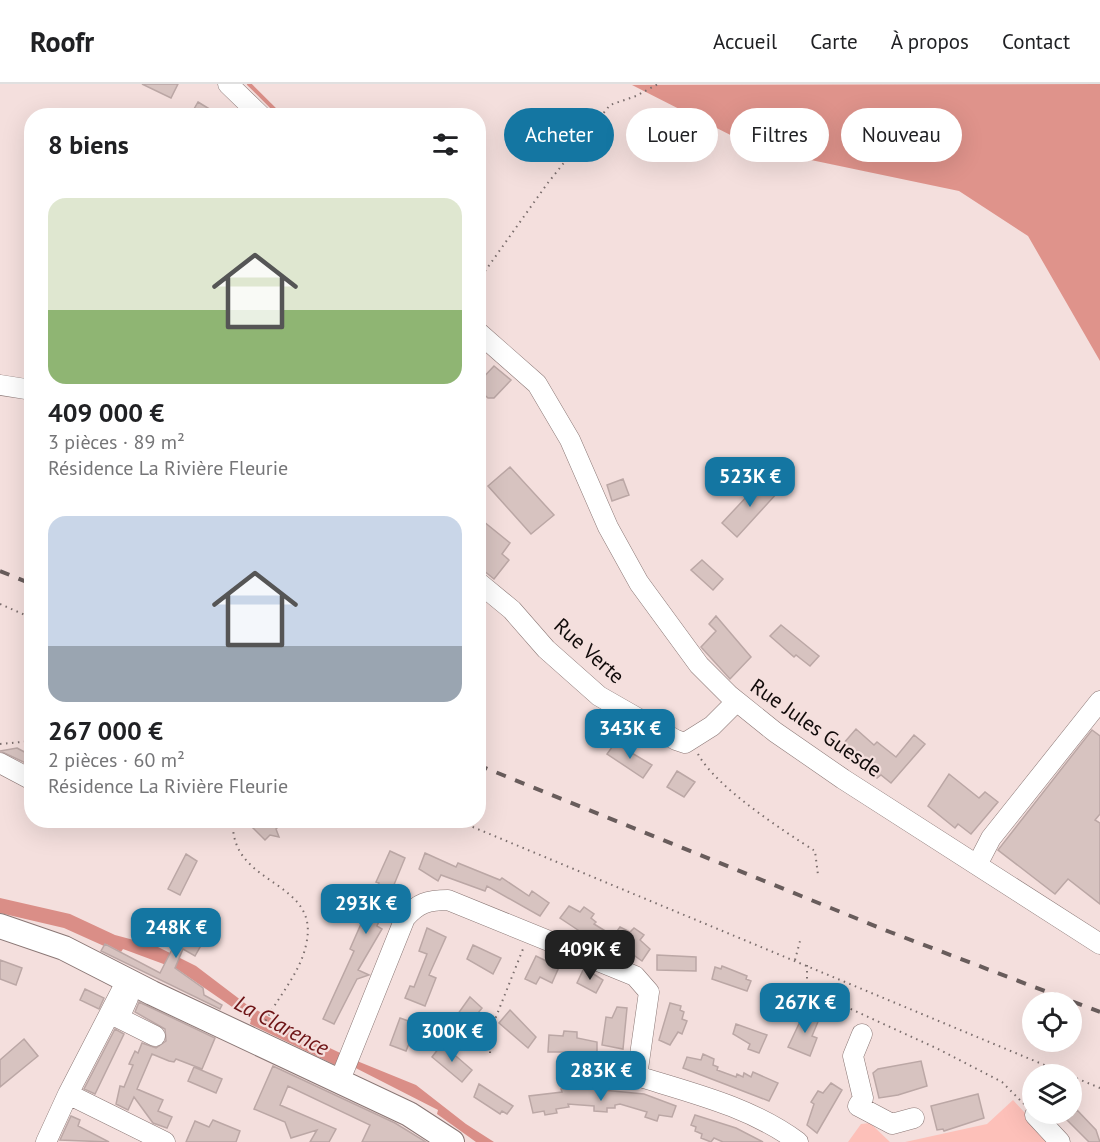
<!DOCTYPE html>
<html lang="fr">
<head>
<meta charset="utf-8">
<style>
  body { margin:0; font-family:"PT Sans",sans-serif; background:#f2f2f2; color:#202124; height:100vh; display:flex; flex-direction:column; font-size:22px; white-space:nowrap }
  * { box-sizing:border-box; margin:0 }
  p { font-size:20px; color:#757577 }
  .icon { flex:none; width:33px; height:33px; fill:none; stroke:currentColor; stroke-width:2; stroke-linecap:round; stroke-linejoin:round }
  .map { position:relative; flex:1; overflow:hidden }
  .side { position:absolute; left:24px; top:24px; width:462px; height:720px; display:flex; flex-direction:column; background:#fff; border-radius:24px; box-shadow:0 6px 24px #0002 }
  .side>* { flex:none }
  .banner { position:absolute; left:504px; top:24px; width:506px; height:54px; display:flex; gap:12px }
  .fabs { position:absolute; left:1022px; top:908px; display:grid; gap:12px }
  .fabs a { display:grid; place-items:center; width:60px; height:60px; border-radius:50%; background:#fff; box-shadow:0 6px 24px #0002; font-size:30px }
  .price { position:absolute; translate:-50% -51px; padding:0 14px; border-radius:12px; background:#1476a2; color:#fff; font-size:20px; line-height:39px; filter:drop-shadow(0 2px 3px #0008) }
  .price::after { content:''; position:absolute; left:50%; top:36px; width:18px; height:14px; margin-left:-9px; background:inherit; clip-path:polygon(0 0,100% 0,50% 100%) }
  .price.active { background:#222; color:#fff }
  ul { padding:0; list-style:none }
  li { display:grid; align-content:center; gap:12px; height:318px; padding:0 24px }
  li span { display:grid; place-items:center; height:186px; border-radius:18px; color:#555 }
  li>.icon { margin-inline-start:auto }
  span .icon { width:108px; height:108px; fill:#fffc; stroke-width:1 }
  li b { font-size:26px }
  h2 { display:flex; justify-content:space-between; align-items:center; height:72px; padding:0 24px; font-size:26px }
  .tag { padding:0 21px; border-radius:27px; background:#fff; box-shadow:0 6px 24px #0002; font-size:21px; line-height:54px }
  .tag.active { background:#1476a2; color:#fff }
  header { display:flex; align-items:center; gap:36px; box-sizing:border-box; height:84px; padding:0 30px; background:#fff; border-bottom:2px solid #e0e0e0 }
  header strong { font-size:28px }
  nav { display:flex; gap:33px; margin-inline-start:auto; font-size:21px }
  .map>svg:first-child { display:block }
</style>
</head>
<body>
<header>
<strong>Roofr</strong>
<nav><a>Accueil</a><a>Carte</a><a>À propos</a><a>Contact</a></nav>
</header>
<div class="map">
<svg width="1100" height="1058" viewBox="0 0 1100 1058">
  <rect width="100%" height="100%" fill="#f4dfdd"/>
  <path fill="#fdc0b9" d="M1013,1016L1052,1058H905L987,1040Z
    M870,1039L890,1058H848L861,1040Z"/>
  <path fill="#df938b" d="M1100,0V277L1028,152L959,107L758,65L632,1Z"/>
  <path fill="#da8e87" d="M0,814L70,830L115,851L156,862L196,882L246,920L290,945L357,977L416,1001L466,1040L494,1058H476L437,1030L438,1026L338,975L335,981L250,940L251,936L177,885L123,865L121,868L106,860L104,862L64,844L0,829Z"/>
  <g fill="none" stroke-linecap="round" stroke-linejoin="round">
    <path stroke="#da8e87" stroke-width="4" d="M249,0L281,32"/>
  </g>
  <path fill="#d7c3c0" stroke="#bba7a5" stroke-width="1.5" d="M142,0H178L171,14Z
    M198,18L221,32H190Z
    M494,282L511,296L494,314H488L478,305V299Z
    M510,383L554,431L531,450L488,402Z
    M764,394L778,408L737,453L722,439Z
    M623,395L629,411L612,417L607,401Z
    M478,433L510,459L502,470L509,476L494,495L478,482Z
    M702,476L723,495L713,506L691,486Z
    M716,532L751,573L730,595L701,563L716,547L709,540Z
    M781,541L819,572L810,582L796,571L794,573L770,552Z
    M856,645L874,661L877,658L896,673L914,651L925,660L891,699L881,691L877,694L855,676L852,679L837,667Z
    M1092,646L1100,652V730L1095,736L1100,739V820L1068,795L1055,810L998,766Z
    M615,659L652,681L643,694L607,670Z
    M17,664L32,672V682L0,667Z
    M677,687L695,698L684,713L667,703Z
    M949,690L979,714L985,708L998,718L971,750L958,740L955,744L928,722Z
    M259,736H285L276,745L279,753L270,751L265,756L252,743Z
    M390,767L405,774L377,842L382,845L358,886L369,891L357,895L334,940L323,935L354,867L350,865L379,799L376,798Z
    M425,769L456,783L458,779L500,796L502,794L529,812L532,807L549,819L540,832L487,802L485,807L441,791L438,797L419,785Z
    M186,770L197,777L180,811L168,805Z
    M569,822L580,828L584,823L594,830L591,834L596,838L594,840L607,848L596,862L585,854L587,852L560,834Z
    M190,830L212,842L195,872L183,865L175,884L203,904L204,911L222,921L220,925L101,867L105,860L160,889Z
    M620,843L630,848L634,844L644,851L640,856L650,865L642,877L611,855Z
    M427,844L446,853L429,891L436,894L425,922L405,914L410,902L414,903L427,870L419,867Z
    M473,861L501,874L493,890L467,875Z
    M657,871L696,873V887L657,886Z
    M536,872L559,883L552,899L540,893L536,900L525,895Z
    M0,876L22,884L16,901L0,895Z
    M722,882L747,892L746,895L751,897L747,907L712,895L715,883L721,885Z
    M584,884L603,896L596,909L577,899Z
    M85,905L104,914L99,925L80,916Z
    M470,913L482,924L474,934L487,947L455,934Z
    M139,918L215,954L202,985L176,975L174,978L169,977L152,970L137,1005L163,1016L158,1027L172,1033L167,1044L153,1039L134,1013L128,1026L116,1020L120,1002L124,1003L133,981L129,980L135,967L138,969L142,959L156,964L166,957L165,945L135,928Z
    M670,919L681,922L680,926L684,928L682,935L687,937L682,950L678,948L670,961L659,956Z
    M617,923L627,924L623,965L602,961L606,933L612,934Z
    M510,926L536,953L528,964L499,939Z
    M805,927L820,933L812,952L817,954L810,972L788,963Z
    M400,934L417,940L406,967L390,961Z
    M736,940L767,951L759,969L748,965L750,960L733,950Z
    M115,945L124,950L95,1010L84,1005Z
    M564,947L577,948V954L597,958V973H582L581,968H548L549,951L563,952Z
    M24,955L38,972L0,1003V976Z
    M442,960L472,986L462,998L432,973Z
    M703,970L714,975L713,981L718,983L717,986L736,993L737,990L743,993L744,989L751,993L753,988L778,999L769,1017L683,984L687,973L701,976Z
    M921,977L927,1002L898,1011L879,1014L873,989L878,985Z
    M273,982L395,1039L426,1058H362L370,1041L288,1002L280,1021L336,1045L329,1058H310L317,1046L291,1054L285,1038L254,1025Z
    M194,983L222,995L216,1009L188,997Z
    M831,999L842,1006L817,1049L807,1041L814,1020L811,1018L818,1007L823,1009Z
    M479,1000L513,1022L507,1030L502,1027L500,1030L474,1013Z
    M571,1003L644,1010L676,1022L672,1033L659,1031L657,1037L645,1033L647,1028L620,1020L615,1021V1024H607V1028L594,1027V1022L568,1020L569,1023L556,1025L557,1029L545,1031L544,1027L533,1029L529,1012L562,1008L561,1005Z
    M978,1010L984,1034L944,1047L943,1045L937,1046L931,1022Z
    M1077,1026L1096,1046L1100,1058H1089L1067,1036Z
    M695,1031L736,1044L763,1058H723L714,1054L711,1058L701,1054L702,1050L695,1047L696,1043L691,1041Z
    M71,1032L80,1036L78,1042L109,1058L60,1056Z
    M213,1036L240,1047L236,1058H186L195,1037L209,1043Z"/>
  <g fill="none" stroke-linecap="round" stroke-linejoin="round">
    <defs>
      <path id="minor" d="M228,0L261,32
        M478,248L537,300L570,356L608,443L639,499L699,581L729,611L775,648L843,695L1100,860
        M0,301L32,306
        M478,498L512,526L546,565L599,612L676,656L685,659L712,642L736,618
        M0,679L32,696
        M977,781L991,754L1100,617
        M127,896L68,1010L165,1058
        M128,914L119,934L155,952
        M862,950L853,972L863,1014L858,1022L892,1040L914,1034
        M340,996L405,834C418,819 428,816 448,816L635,892L649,908L637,992C692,1009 751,1023 798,1058
        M1035,1031L1060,1058
        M46,1058L68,1010"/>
      <path id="major" d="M0,842L64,864L152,909L409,1030L452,1058"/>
    </defs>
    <use href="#minor" stroke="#8a7775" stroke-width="21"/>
    <use href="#major" stroke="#8a7775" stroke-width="26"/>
    <path stroke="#7b6e6d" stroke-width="2" stroke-dasharray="1.5 4.5" stroke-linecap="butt" d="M478,197L547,100L610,21L636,12L658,0
      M0,520L32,534
      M0,660L32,657
      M698,670C716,703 782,746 815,767L818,791
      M233,736C229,804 322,794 306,861C300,890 276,915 263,942
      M456,736L1066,990
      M795,876L800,857
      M807,881V905L936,964L1002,998L1024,1020
      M771,936L807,905
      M490,969L492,943L523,865
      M1071,992L1100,1004"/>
    <use href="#minor" stroke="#fff" stroke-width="20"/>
    <use href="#major" stroke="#fff" stroke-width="24"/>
    <path stroke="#685c5b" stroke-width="4" stroke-dasharray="10 10" stroke-linecap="butt" d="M0,487L32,500
      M478,681L890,848L1100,928"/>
  </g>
  <g text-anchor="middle" stroke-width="4.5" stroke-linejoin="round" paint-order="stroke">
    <g font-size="21" fill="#110b0a" stroke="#f4dfdd">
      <text transform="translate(589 567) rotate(42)" y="7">Rue Verte</text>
      <text transform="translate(816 644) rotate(35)" y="7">Rue Jules Guesde</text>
    </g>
    <g font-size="22" font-style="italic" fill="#6e1416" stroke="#f4dfdd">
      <text transform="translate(282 941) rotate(28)" y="8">La Clarence</text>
    </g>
  </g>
</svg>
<div class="fabs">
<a><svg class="icon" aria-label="locate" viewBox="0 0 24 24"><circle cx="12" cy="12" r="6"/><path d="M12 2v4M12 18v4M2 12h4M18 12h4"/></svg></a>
<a><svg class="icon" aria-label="layers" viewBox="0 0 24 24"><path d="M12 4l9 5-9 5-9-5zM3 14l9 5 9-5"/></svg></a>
</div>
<b class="price" style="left:750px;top:424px">523K €</b>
<b class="price" style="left:630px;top:676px">343K €</b>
<b class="price" style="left:366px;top:851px">293K €</b>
<b class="price" style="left:176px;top:875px">248K €</b>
<b class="price active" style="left:590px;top:897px">409K €</b>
<b class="price" style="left:805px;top:950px">267K €</b>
<b class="price" style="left:452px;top:979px">300K €</b>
<b class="price" style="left:601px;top:1018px">283K €</b>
<div class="banner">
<a class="tag active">Acheter</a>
<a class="tag">Louer</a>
<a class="tag">Filtres</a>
<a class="tag">Nouveau</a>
</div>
<section class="side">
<h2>8 biens<svg class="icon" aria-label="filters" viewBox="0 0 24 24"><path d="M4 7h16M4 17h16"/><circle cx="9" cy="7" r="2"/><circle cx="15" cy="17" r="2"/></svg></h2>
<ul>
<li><span style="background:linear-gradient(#dfe7d0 60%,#8fb573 0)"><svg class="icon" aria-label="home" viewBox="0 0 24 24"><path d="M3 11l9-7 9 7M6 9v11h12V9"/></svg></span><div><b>409 000 €</b><p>3 pièces · 89 m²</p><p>Résidence La Rivière Fleurie</p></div></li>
<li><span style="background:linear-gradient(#c9d6e8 70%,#9aa5b1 0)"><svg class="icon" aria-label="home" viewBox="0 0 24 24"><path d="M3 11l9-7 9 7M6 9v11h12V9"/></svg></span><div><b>267 000 €</b><p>2 pièces · 60 m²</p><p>Résidence La Rivière Fleurie</p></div></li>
</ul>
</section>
</div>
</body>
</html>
